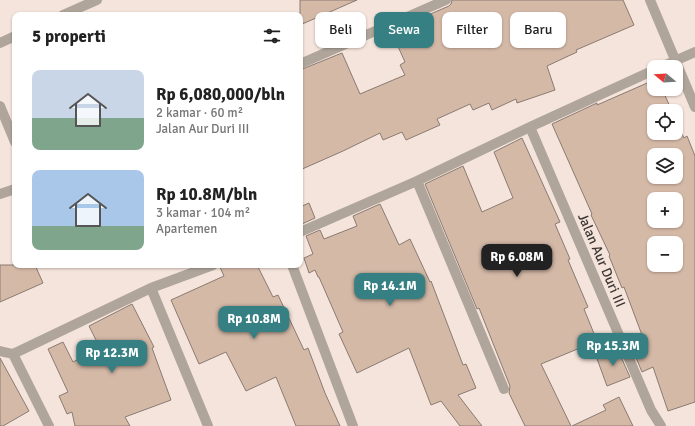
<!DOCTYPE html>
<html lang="id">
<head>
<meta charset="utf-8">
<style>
  body { margin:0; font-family:Signika,sans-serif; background:#f6f6f6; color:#222; height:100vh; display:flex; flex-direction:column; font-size:15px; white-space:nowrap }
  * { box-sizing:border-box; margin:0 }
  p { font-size:13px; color:#767676 }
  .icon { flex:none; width:22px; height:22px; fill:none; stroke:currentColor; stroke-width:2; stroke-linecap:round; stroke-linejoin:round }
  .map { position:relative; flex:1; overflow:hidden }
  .panel { position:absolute; left:12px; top:12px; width:291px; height:256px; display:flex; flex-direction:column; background:#fff; border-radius:8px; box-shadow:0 1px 3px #0004 }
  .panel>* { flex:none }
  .banner { position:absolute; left:315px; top:12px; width:320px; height:36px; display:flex; gap:8px }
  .needle { width:26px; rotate:288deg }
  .controls { position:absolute; left:647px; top:60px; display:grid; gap:8px }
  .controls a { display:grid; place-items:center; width:36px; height:36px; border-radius:8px; background:#fff; box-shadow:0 1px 3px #0004; font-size:20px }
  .price { position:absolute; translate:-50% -34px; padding:0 9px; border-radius:8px; background:#367f83; color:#fff; font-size:13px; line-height:26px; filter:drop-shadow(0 1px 2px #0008) }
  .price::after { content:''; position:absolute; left:50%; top:24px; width:12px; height:9px; margin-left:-6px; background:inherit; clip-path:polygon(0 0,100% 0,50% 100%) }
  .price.active { background:#222; color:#fff }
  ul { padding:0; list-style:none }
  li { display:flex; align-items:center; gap:12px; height:100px; padding:0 20px }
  li span { display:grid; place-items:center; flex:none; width:112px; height:80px; border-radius:8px; color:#555 }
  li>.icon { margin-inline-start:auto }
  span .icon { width:48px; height:48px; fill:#fffc; stroke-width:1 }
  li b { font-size:17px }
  h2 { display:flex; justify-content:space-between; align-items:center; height:48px; padding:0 20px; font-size:17px }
  .chip { padding:0 14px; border-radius:8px; background:#fff; box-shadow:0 1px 3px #0004; font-size:14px; line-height:36px }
  .chip.active { background:#367f83; color:#fff }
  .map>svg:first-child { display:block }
</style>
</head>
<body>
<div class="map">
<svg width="695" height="426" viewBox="0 0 695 426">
  <rect width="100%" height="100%" fill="#f5e4db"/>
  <path fill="#d5b9a7" stroke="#897b72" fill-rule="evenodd" d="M300,0H357L300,25Z
    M452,0H623L634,25L576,50L577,52L547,66L555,90L517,103L516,99L492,110L489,103L473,110L470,104L437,119L440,125L406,140L402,132L383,140L380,133L343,151L300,170V70L342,53L360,94L405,75L400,65L405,62L391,31L449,6L451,4Z
    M654,80V89H662L672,111H654V133H676V121L684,138L687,136L695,156V402L668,411L653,367L642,372L630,343L642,338L641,336L642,335L624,287L622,288L609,256L610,255L591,215L592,214L552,124L597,103V105ZM654,155H676V177H654ZM654,199H676V221H654ZM654,243H676V265H654Z
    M522,138L560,222L555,224L570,259L568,260L588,307L584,309L597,341L541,364L571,426H525L509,393L510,386L479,308L477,309L425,184L463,166L482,212L513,198L494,152Z
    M309,203L315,218L302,224L300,220V207Z
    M380,204L399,245L410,239L430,282L431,281L463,365L466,364L476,388L458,395L482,426H460L441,401L431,405L409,348L357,373L339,334L343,332L319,277H318L315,270L309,273L304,258L313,254L306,236L320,230L324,239L357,226L353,216Z
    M0,265H35L43,283L0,302Z
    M219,265H257L273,297L278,295L304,350L308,348L325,393L340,426H296L276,377L246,391L226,352L199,364L171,300L224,276Z
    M132,304L154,347L152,348L171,400L125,417L130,426H75L72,412L67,414L59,396L68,392L48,349L63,342L73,362L100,348L89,326Z
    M617,348L630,377L607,386L596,356Z
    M0,358L29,411L3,426H0Z
    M619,397L633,426H572L606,410L603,405Z"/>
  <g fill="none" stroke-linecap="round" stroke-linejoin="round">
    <path stroke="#afa59b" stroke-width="10" d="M650,0L695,107
      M63,15L97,0
      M0,43L15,36
      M300,64L446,0
      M661,67L695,52
      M0,106L15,142
      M530,127L651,410L661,426
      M417,181L504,389
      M0,194L15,189
      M300,232L417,181L530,127L654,70
      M292,265L353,426
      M151,288L208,426
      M0,351L13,354L151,288L213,265
      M13,354L49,426"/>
  </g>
  <g text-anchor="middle" stroke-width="3" stroke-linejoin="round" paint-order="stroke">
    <g font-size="14" fill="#3c3632" stroke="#f5e4db">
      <text transform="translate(602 260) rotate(67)" y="5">Jalan Aur Duri III</text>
    </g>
  </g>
</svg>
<div class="controls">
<a><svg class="needle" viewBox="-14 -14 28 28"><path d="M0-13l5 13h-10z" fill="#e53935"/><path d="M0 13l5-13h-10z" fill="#767676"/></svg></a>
<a><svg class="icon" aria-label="locate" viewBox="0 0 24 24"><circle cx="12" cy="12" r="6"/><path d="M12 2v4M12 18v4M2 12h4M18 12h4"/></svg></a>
<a><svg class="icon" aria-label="layers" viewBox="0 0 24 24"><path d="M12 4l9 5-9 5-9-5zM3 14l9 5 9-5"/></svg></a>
<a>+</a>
<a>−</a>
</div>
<b class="price active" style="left:517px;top:278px">Rp 6.08M</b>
<b class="price" style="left:390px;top:307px">Rp 14.1M</b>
<b class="price" style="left:254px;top:340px">Rp 10.8M</b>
<b class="price" style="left:613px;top:367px">Rp 15.3M</b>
<b class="price" style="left:112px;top:374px">Rp 12.3M</b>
<div class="banner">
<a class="chip">Beli</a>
<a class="chip active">Sewa</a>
<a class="chip">Filter</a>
<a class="chip">Baru</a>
</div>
<section class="panel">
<h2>5 properti<svg class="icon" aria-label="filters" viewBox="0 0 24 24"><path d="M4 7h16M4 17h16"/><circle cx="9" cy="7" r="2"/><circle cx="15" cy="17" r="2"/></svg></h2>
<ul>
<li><span style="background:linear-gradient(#c9d6e8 60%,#7fa58c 0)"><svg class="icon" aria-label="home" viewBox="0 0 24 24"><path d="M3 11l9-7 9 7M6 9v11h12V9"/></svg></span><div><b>Rp 6,080,000/bln</b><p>2 kamar · 60 m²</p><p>Jalan Aur Duri III</p></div></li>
<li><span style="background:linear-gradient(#a9c7e8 70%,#7fa58c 0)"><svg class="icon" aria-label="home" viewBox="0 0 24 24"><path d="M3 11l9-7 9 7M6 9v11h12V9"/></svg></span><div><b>Rp 10.8M/bln</b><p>3 kamar · 104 m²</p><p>Apartemen</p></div></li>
</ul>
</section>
</div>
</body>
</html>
